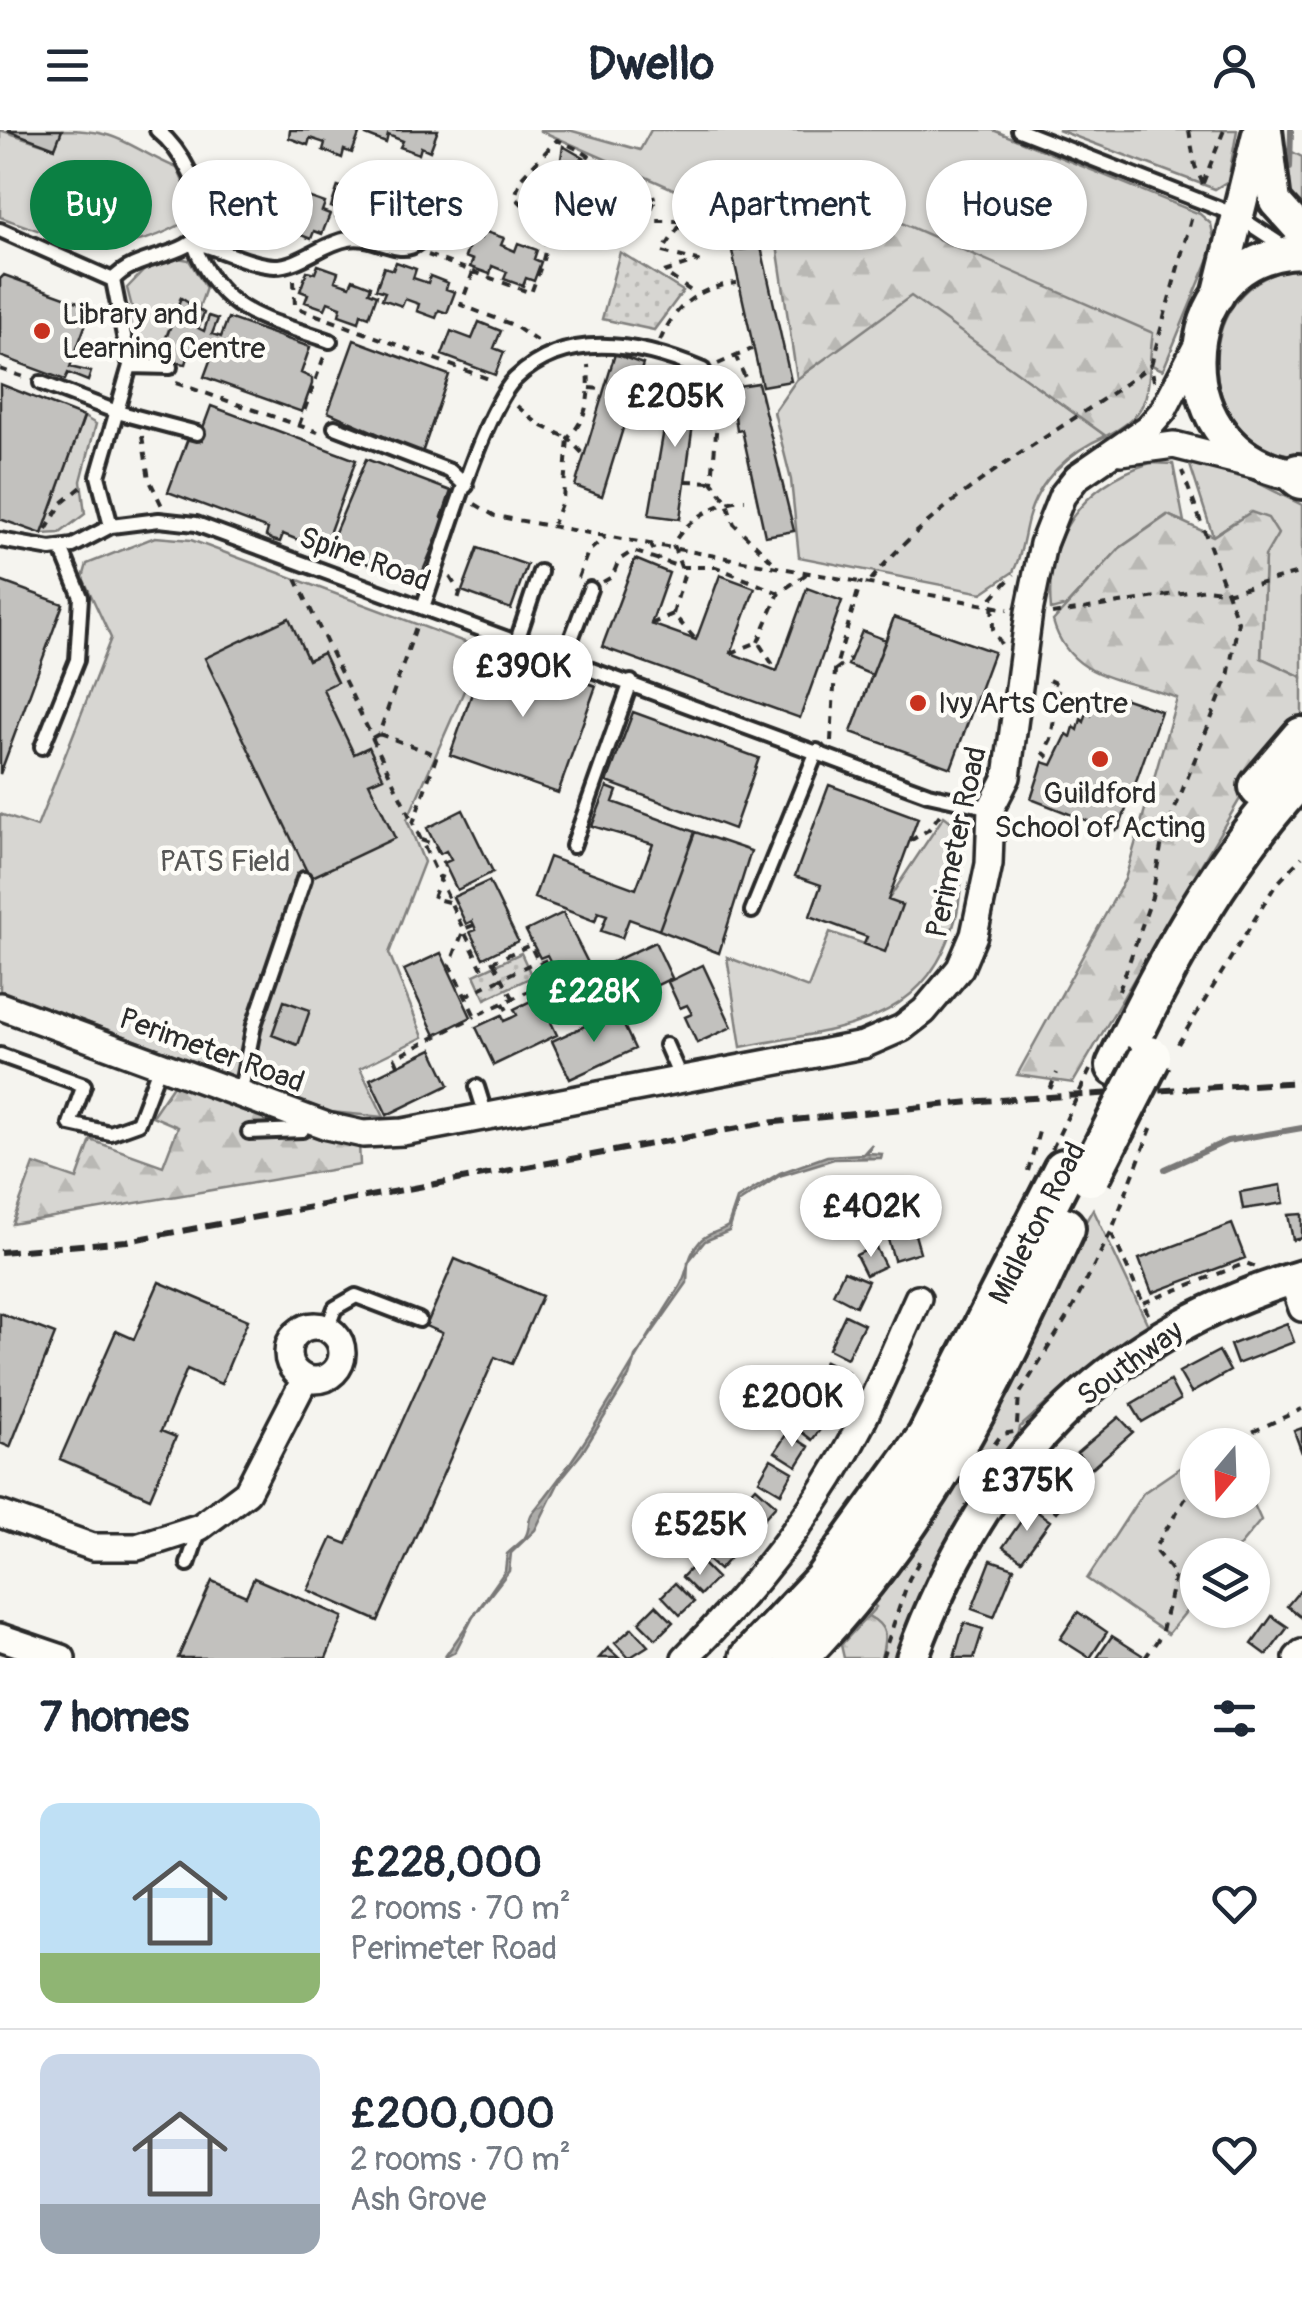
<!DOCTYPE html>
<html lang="en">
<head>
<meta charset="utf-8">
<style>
  body { margin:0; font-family:Pangolin,sans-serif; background:#f2f2f3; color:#1f2937; height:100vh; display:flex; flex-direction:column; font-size:38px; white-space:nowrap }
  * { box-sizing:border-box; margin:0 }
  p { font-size:32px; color:#747a83 }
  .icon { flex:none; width:55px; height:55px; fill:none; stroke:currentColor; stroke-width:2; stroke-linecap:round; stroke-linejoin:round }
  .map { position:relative; height:1528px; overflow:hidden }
  .sheet { display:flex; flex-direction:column; background:#fff; flex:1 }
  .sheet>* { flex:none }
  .hud { position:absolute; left:30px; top:30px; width:1242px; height:90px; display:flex; gap:20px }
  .needle { width:65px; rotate:199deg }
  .buttons { position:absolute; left:1180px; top:1298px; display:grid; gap:20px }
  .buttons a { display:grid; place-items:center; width:90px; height:90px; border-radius:50%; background:#fff; box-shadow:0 2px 8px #0004; font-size:50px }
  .price { position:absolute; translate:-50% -85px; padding:0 22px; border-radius:35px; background:#fff; color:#222; font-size:32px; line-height:65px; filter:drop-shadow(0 2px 5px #0008) }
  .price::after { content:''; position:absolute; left:50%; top:60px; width:30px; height:22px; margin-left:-15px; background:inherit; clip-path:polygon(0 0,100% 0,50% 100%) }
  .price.active { background:#0b8043; color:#fff }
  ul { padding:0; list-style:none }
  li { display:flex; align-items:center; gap:30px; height:250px; padding:0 40px }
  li+li { border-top:2px solid #e0e1e3 }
  li span { display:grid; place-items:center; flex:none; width:280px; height:200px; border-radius:20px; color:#555 }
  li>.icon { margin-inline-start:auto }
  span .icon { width:120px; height:120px; fill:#fffc; stroke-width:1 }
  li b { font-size:42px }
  h2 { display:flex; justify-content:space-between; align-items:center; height:120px; padding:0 40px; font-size:42px }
  .pill { padding:0 35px; border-radius:45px; background:#fff; box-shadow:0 2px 8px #0004; font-size:35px; line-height:90px }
  .pill.active { background:#0b8043; color:#fff }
  header { display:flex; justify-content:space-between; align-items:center; height:130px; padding:0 40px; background:#fff; font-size:45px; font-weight:700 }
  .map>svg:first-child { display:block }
</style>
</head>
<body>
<header><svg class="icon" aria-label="menu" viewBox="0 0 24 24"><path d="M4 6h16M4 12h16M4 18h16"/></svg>Dwello<svg class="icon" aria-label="person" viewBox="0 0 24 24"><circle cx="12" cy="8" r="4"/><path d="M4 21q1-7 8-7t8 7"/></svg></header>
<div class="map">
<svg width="1302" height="1528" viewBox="0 0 1302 1528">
  <defs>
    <pattern id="forest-firs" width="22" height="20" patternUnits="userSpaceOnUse" patternTransform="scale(2.5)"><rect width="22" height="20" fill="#d7d6d2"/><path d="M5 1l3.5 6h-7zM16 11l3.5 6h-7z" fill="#b9b8b4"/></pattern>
    <pattern id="garden-dots" width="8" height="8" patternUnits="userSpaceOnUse" patternTransform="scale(2.5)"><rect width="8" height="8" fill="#d7d6d2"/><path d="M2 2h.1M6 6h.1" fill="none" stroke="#b9b8b4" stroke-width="1.8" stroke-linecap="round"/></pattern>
    <pattern id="water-ripples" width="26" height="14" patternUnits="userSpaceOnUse" patternTransform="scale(2.5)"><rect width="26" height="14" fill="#adaca9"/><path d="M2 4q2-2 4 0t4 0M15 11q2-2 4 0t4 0" fill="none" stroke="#8d8c8a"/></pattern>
  </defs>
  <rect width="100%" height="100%" fill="#f5f4ef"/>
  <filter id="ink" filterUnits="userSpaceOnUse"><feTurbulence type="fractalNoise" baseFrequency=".01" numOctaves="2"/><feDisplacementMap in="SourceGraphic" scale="20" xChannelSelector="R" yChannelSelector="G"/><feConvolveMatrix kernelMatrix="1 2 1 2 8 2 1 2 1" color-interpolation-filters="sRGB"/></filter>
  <g filter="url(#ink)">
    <path fill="#d7d6d2" stroke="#81807e" stroke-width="2.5" d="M0,0L55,18L62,0C124,0 126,17 177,38L192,72L188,90C118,133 71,112 0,87Z
      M539,0H569L640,20L651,0H993L1200,84L1211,94L1215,114L1163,240L861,111L764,99Z
      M1058,0H1237L1228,51L1215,59Z
      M1281,16L1302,27V86L1282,61Z
      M172,127L189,130L206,158L198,181L180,169L163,215L153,228L144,224L127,158L153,131Z
      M1302,139V326C1188,321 1188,143 1302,139Z
      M911,165L1106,306C1070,321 1038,350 1028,389C1023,408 1022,425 1013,442L982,463L799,427L791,350L774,282L797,249Z
      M84,287L96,294L81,351L85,384L60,403L42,404Z
      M1188,329L1246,347L1302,375V547L1261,528L1265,426L1234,392L1213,406Z
      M1150,333L1173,334L1184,392L1167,385L1120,418L1066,476L1051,480C1044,407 1082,355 1150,333Z
      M155,407L191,410L470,514L479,527L407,690L424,732L389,823L423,907L360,938L384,987L330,982L0,860V684L37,697L111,508L83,448L87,434Z
      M944,686L965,702C962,729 963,760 956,787C926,899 837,898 741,917L727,827L808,858L830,802L885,821L888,770Z
      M1093,1079L1148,1195L1077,1246L1020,1297C1018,1316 1001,1329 990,1343C950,1401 924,1463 899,1528H881C886,1507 889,1497 868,1486L876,1477L868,1468Z
      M1197,1326L1198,1370H1252L1261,1390L1232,1425H1198L1197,1468L1168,1504L1087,1449L1143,1363Z"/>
    <path fill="url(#forest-firs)" stroke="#81807e" stroke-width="2.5" d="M770,68L881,84L1153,203C1145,253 1159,281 1106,306L911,166L797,249Z
      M1251,382L1268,388L1278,404L1265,426L1261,528L1302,547V590L1251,650L1073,953L1017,945L1125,749L1177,568C1127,548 1070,552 1053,491L1120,418L1168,385L1213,406Z
      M176,951L359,1013L360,1035L12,1094L34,1034L77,1049L91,1010L163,1036L178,997L152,986Z
      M868,1486C889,1497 886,1507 881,1528H844L841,1515Z"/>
    <path fill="url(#garden-dots)" stroke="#81807e" stroke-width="2.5" d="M620,122L683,161L654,200L602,189Z
      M521,823L532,847L485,869L474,845Z"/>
    <path fill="url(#water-ripples)" stroke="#797877" stroke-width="2.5" d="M872,1014L867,1023L882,1024L881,1028L834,1029L779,1046L738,1073L729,1101L705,1111L688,1132L687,1153L635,1227L629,1247L582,1323L560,1350L535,1400L511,1423L509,1441L473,1487L455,1522L444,1528L505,1441L507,1424C512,1419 519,1414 524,1409C532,1398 526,1391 533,1382C590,1314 630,1232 679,1158C689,1142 686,1126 701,1110C708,1103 719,1102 728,1096L737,1069L780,1043L827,1026L863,1024Z"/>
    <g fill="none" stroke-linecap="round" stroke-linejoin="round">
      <path stroke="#797877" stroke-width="6" d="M1290,37L1291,0
        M1165,1039L1227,1011L1302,998"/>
    </g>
    <path fill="#c2c1be" stroke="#2b2b2b" stroke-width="2.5" d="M7,0H62L55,18Z
      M290,0H354L360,2L352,23L344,20L342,28L323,20L325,13L310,8L308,15L289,8Z
      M368,0H438L430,21L421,17L419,24L400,17L403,11L388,5L386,13L366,5Z
      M563,16L594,34L604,55L601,80L575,71L557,82L538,68L539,46L549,37L560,36Z
      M350,52L369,59L366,67L381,72L384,64L401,70L398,77L408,81L400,102L391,99L389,106L370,99L373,92L358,86L355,94L336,87L339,80L331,77L338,56L347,59Z
      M272,54L292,61L289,68L302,73L305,66L325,73L322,81L330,84L322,104L314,101L311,109L293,102L295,95L280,89L277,98L258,91L261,82L253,79L261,59L269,62Z
      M455,65L486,76L479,93L448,84Z
      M483,101L504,108L501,115L515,121L518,113L537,120L534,129L541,132L534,151L526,148L523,156L504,149L507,142L492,136L490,144L470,137L473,130L465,127L473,105L481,108Z
      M761,117L791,251L762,256L732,121Z
      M396,132L416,139L413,148L428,153L430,146L448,153L446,159L455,162L447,183L439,180L436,188L417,181L419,174L405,169L402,176L382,169L385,162L376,159L384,137L393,140Z
      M318,135L338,142L335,151L350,156L353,149L371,156L369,162L377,165L369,187L361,184L359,192L339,185L341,177L328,172L325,179L305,172L308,164L300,161L307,141L315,143Z
      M4,145L92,177L70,237L91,242L88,251L68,243L65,250L0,226V149Z
      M181,168L204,183L198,198L204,201L209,186L218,189L212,204L221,207L228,188L310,217L301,243L312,248V254L302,282L204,247L211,228L201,225L190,221L186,234L158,230Z
      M479,192L501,201L494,218L504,222L495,245L442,225L451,201L472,209Z
      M354,210L449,245L422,323L328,282Z
      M615,224L643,234L602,366L575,356Z
      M673,248L699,250L680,389L649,385Z
      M758,253L794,401L765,406L742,300L737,301L731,257Z
      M0,254L84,287L42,404L0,389Z
      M211,276L356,330L323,420L283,404L280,412L273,410L266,406L268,399L168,362L190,303L200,306Z
      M366,329L451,361L442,387L445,388L418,453L332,420L330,414Z
      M478,418L527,435L511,479L462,461Z
      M635,429L669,443L651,494L696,510L720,445L755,458L731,523L777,541L807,458L842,471L800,588L602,517Z
      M0,451L63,474L0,644Z
      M894,487L994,522L951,638L851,602L872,545L848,535L862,501L886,510Z
      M894,487L994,522L951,638L851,602Z
      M289,488L308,530L323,523L337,552L323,559L354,624L369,617L383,647L369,653L395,708L310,748L205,528Z
      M862,501L886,510L872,545L848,535Z
      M488,518L596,556L558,663L450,625Z
      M1109,563L1161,581L1119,699L1113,701L1031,669L1043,632L1052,635L1067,604L1071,607L1074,597L1078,600L1081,589L1084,592L1087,582L1091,585L1094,572L1098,576Z
      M633,582L759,628L734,699L607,652Z
      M829,655L918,688L888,770L902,775L885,822L864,814L867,807L810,786L821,755L795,746Z
      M607,657L617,661L613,672L695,702L659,800L629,789L622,808L601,801L607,785L598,782L595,791L534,768L549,727L636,759L653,714L592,696Z
      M463,680L493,742L457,760L444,733L451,730L446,721L440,724L427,698Z
      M695,702L751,721L719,823L659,800Z
      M489,751L518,811L483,828L470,802L476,800L474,795L472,791L466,794L453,767Z
      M563,783L594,845L557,863L544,837L551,833L547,825L540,828L526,801Z
      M655,812L672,848L610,878L593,841Z
      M441,823L471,887L435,905L404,840Z
      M703,835L732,897L697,913L685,887L692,884L687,875L680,878L668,852Z
      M539,867L557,905L494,935L476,897L502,885L504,891L511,888L517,885L514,879Z
      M284,871L310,880L298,915L272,905Z
      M617,881L635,919L570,949L552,911Z
      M432,919L449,955L387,985L370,949Z
      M1281,1055L1284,1073L1243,1079L1240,1062Z
      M1302,1084V1108L1293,1110L1288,1085Z
      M1232,1094L1245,1128L1152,1163L1139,1129Z
      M914,1101L920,1122L894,1130L888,1109Z
      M875,1116L885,1136L866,1145L856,1125Z
      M455,1129L542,1166L512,1234L495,1227L378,1491L308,1460L332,1408L347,1414L442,1203L426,1196Z
      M844,1141L868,1151L856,1176L833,1164Z
      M159,1152L248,1190L221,1254L187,1239L161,1301L176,1307L150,1368L60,1329L116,1201L134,1209Z
      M0,1183L55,1204L10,1317L0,1313Z
      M845,1185L864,1194L847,1228L829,1219Z
      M1287,1193L1294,1212L1237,1234L1230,1215Z
      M1219,1221L1230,1241L1191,1263L1179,1242Z
      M825,1231L848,1242L843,1253L820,1243Z
      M817,1250L840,1263L829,1283L805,1270Z
      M1170,1251L1180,1270L1142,1292L1131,1274Z
      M803,1277L825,1293L812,1310L791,1294Z
      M1119,1287L1133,1302L1091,1339L1077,1323Z
      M1302,1298V1323L1294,1301Z
      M787,1303L809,1317L797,1336L775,1322Z
      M771,1329L793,1342L781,1363L759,1350Z
      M1068,1333L1085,1348L1056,1382L1039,1368Z
      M756,1357L776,1375L758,1395L738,1377Z
      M1031,1377L1050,1391L1022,1430L1003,1417Z
      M737,1383L756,1401L741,1416L722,1399Z
      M717,1405L735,1422L719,1440L700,1423Z
      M699,1430L717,1448L700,1465L682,1447Z
      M991,1430L1014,1438L994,1487L972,1479Z
      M254,1448L343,1487L326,1528H178L212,1451L246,1466Z
      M675,1453L694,1472L680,1485L662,1466Z
      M1302,1458V1488L1287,1476Z
      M656,1475L673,1492L656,1509L639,1492Z
      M1078,1482L1107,1502L1090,1528L1060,1509Z
      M1272,1486L1288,1497L1267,1525L1252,1514Z
      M964,1493L983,1499L974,1528H954Z
      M632,1498L648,1516L629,1528L615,1513Z
      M1112,1506L1142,1525L1140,1528H1097Z
      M608,1518L619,1528H599Z"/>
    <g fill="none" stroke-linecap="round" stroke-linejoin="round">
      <defs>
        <path id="service" d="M1019,0L1236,85L1291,121
          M0,100L113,150L130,236L98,346L111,396
          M193,112C219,118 249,135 275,136C300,136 323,113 348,109C385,102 413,148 436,82
          M193,112C220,185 264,188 330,211
          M113,150C136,122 190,130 204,97C203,62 184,22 157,0
          M130,236L170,237
          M41,253L117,282L197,303
          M335,297L450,341L466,356
          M0,410L51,419L73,416L111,396L159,390L196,394L928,664L991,678
          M423,477C441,428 483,280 515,249C568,198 644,215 703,240
          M517,511L540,442
          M564,528L590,459
          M42,617L77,530L81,467L61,418
          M573,716L631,552
          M752,781L817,621
          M666,915L681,949
          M0,925L84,955L70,994L110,1003L138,993L160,935
          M477,957L486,986
          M240,965L254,895L304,749
          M249,1002L302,1000L306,989
          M327,1199L335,1178L356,1166L419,1190
          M188,1434L200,1398"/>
        <path id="minor" d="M1121,322L1174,315L1258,336
          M0,876L327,996L363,1004L403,1002L863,915L902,898L924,881L960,838L974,805L989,734L991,678L1007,647L1029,482L1043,414L1062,366L1077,347L1148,298L1163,281L1195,219
          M1292,1149L1302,1178
          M288 1223a27 27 0 1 1 54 0a27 27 0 1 1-54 0Z
          M0,1384L93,1417H137L200,1397L247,1362L305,1249
          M0,1507L62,1528
          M685,1528C754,1459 816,1382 861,1294C881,1253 899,1210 918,1168
          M1297,1528L1302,1523"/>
        <path id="tertiary" d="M1266,0L1275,72L1302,102
          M1302,122C1166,123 1162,334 1302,345
          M1218,166L1259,0
          M912,1528C981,1337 1104,1204 1302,1146"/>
        <path id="trunk" d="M1298,345L1302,348
          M1260,657L1302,608
          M1117,936C1167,830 1222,730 1302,644
          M751,1528L824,1451L928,1307L1064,1040
          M796,1528C925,1395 987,1264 1064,1098"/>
      </defs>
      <use href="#service" stroke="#2b2b2b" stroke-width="20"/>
      <use href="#minor" stroke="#2b2b2b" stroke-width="32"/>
      <use href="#tertiary" stroke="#2b2b2b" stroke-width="38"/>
      <use href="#trunk" stroke="#2b2b2b" stroke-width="48"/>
      <path stroke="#2b2b2b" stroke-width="4" stroke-dasharray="8 8" stroke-linecap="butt" d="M1189,0L1195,36L1203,54
        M1203,53L1224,0
        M428,125L531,163C550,112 556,107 515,67L521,48L557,10C597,27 606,35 619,76L657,66L646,91H683L662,122L698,131L664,142L695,164
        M473,142L461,175L513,195L541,214
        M294,150L295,177L494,251
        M660,211C675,175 699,157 737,153
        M735,225L747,252
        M718,234L752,219
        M0,239L27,248
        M1154,251L1151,235L1192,86
        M176,253L318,302
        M711,254L718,278L712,352L726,370L734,394L775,434
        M590,258L601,259
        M517,276L538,294L568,308L563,369L553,394
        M299,295L325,224
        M142,306L149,349L162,376
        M582,323L568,308C589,287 590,264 588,235
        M686,351L712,352
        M475,374L495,386L1008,479
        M46,400L62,373L84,355
        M650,413L659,431
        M450,447L460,463L457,473
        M578,448L588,422L605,407
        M296,449L413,693
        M871,450C948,356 1056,307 1151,235
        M603,452L612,447L619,430L633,421L680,437H716L779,463L812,440
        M673,484L684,445L673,415C683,392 720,370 745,370
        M1052,484L1206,459L1230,462L1302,442
        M651,494L673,484L696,510
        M758,512L779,463
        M1001,514L993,499L992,468L1014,444
        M731,523L758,512L777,541
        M835,540L850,529
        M1049,550L1059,555L1051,609L1044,623L1054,632
        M379,604L437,625L413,693L481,837L530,815L554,863
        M372,608L379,604L417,494
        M831,611L835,540L861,451
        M421,710L435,715L445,736L433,768L452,773
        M910,711L928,700L942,682
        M474,795L464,799L450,835L475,886L546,853
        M494,833L513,868
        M539,833L549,829
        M1119,861L1152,767L1162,711L1228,547L1238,492L1182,341
        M465,866L537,831
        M503,873L511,888
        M1178,914L1275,756L1302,727
        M398,935L395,928L475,886
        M1050,959L1057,943
        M1028,1041L1040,998
        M1112,1104L1149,1186
        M1143,1173L1246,1133L1256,1137
        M1017,1294L1019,1265L1072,1179L1111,1102L1152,996
        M1224,1315L1302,1279
        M985,1327L1002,1304L1014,1302
        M882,1528L909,1449L921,1428
        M1145,1528L1161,1505L1175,1445L1154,1419L1198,1348"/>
      <use href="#service" stroke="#fdfcf7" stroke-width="12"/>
      <use href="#minor" stroke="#fdfcf7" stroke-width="25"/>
      <use href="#tertiary" stroke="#fdfcf7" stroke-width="30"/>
      <use href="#trunk" stroke="#fdfcf7" stroke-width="40"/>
      <path stroke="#2b2b2b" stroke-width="6" stroke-dasharray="15 8" stroke-linecap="butt" d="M0,1122L127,1111L765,993L981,971L1302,952"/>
      <defs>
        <path id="trunk-bridge" d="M1090,1045L1150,927"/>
      </defs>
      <use href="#trunk-bridge" stroke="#2b2b2b" stroke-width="48" stroke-linecap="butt"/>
      <path stroke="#2b2b2b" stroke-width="4" stroke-dasharray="8 8" stroke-linecap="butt" d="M1052,1019L1090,940"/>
      <use href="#trunk-bridge" stroke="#fdfcf7" stroke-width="40"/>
    </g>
  </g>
  <g fill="#c8321e" stroke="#fdfcf7" stroke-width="4">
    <circle cx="42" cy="201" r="10"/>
    <circle cx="918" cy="573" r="10"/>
    <circle cx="1100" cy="629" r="10"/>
  </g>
  <g text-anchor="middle" stroke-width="9" stroke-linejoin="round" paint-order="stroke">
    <g font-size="30" fill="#2b2b2b" stroke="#fdfcf7" text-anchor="start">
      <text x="62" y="194">Library and<tspan x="62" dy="34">Learning Centre</tspan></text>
      <text x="938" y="583">Ivy Arts Centre</text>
      <text x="1100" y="673" text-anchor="middle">Guildford<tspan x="1100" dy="34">School of Acting</tspan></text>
    </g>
    <g font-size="30" fill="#2b2b2b" stroke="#fdfcf7">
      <text transform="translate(365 429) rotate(20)" y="10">Spine Road</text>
      <text transform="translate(956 712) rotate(-78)" y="10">Perimeter Road</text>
      <text transform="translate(212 920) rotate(20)" y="10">Perimeter Road</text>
      <text transform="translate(1037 1093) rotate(-63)" y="10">Midleton Road</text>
      <text transform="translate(1130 1233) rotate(-36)" y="10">Southway</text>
    </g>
    <g font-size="30" fill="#565655" stroke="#fdfcf7">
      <text x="225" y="741">PATS Field</text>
    </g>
  </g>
</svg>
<div class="buttons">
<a><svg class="needle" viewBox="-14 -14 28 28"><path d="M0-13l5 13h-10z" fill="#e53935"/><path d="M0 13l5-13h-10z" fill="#747a83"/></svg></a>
<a><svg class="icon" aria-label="layers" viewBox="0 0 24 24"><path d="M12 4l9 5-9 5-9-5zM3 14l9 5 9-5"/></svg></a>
</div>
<b class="price" style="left:675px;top:320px">£205K</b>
<b class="price" style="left:523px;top:590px">£390K</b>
<b class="price active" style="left:594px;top:915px">£228K</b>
<b class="price" style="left:871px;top:1130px">£402K</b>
<b class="price" style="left:792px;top:1320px">£200K</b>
<b class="price" style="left:1027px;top:1404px">£375K</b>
<b class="price" style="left:700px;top:1448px">£525K</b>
<div class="hud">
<a class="pill active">Buy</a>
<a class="pill">Rent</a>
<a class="pill">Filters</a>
<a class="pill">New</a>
<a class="pill">Apartment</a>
<a class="pill">House</a>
</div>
</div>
<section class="sheet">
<h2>7 homes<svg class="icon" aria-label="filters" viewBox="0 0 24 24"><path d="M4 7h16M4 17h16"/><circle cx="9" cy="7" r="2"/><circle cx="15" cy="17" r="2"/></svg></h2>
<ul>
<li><span style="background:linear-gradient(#bfe0f5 75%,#8fb573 0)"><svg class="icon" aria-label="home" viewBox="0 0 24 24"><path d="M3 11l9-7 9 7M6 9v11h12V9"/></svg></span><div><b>£228,000</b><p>2 rooms · 70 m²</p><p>Perimeter Road</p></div><svg class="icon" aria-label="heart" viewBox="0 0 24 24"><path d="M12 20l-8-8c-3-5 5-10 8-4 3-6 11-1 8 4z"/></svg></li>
<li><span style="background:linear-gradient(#c9d6e8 75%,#9aa5b1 0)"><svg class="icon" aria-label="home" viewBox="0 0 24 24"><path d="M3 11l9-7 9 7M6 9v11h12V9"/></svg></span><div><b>£200,000</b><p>2 rooms · 70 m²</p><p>Ash Grove</p></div><svg class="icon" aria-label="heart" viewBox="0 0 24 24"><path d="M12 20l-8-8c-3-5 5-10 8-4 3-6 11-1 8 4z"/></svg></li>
</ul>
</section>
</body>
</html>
